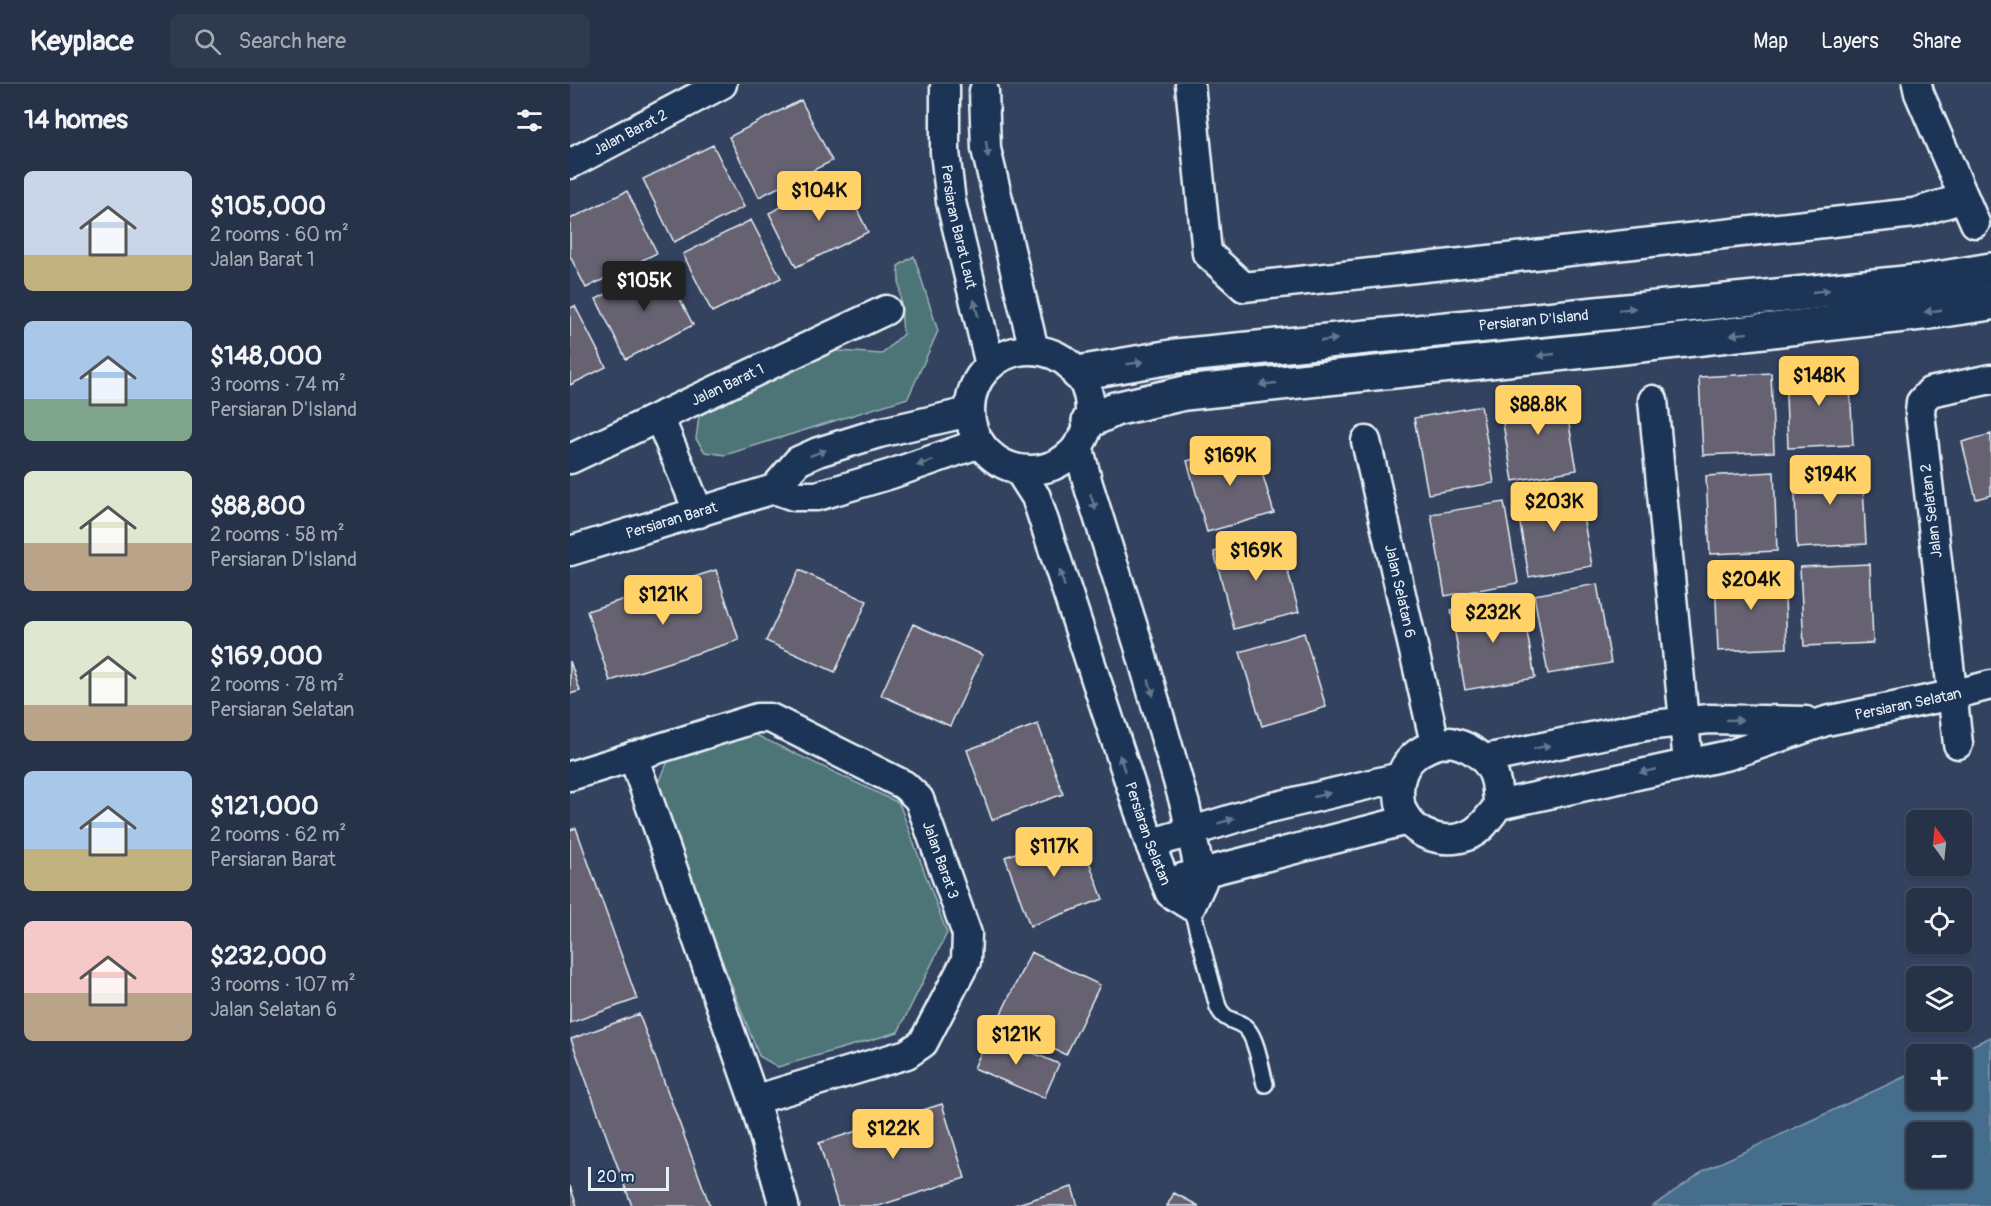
<!DOCTYPE html>
<html lang="en">
<head>
<meta charset="utf-8">
<style>
  body { margin:0; font-family:Pangolin,sans-serif; background:#2e3a4e; color:#f1f3f6; height:100vh; display:flex; flex-direction:column; font-size:22px; white-space:nowrap }
  * { box-sizing:border-box; margin:0 }
  p { font-size:20px; color:#a4aab4 }
  .icon { flex:none; width:33px; height:33px; fill:none; stroke:currentColor; stroke-width:2; stroke-linecap:round; stroke-linejoin:round }
  .map { position:relative; flex:1; overflow:hidden }
  .panel { display:flex; flex-direction:column; background:#263247; width:570px }
  .panel>* { flex:none }
  .needle { width:39px; rotate:345deg }
  .buttons { position:absolute; left:1336px; top:726px; display:grid; gap:12px }
  .buttons a { display:grid; place-items:center; width:66px; height:66px; border-radius:9px; background:#263247; box-shadow:0 2px 4px #0004,0 0 0 2px #424d60; font-size:30px }
  .scale { position:absolute; left:18px; bottom:15px; width:81px; box-sizing:border-box; padding-left:6px; border:3px solid #e8f1f8; border-top:0; font-size:16px; line-height:21px; white-space:nowrap; color:#e8f1f8; -webkit-text-stroke:4px #1d3557; paint-order:stroke }
  .price { position:absolute; translate:-50% -51px; padding:0 14px; border-radius:6px; background:#ffd166; color:#111; font-size:20px; line-height:39px; filter:drop-shadow(0 2px 3px #0008) }
  .price::after { content:''; position:absolute; left:50%; top:36px; width:18px; height:14px; margin-left:-9px; background:inherit; clip-path:polygon(0 0,100% 0,50% 100%) }
  .price.current { background:#222; color:#fff }
  ul { padding:0; list-style:none }
  li { display:flex; align-items:center; gap:18px; height:150px; padding:0 24px }
  li span { display:grid; place-items:center; flex:none; width:168px; height:120px; border-radius:9px; color:#555 }
  li>.icon { margin-inline-start:auto }
  span .icon { width:72px; height:72px; fill:#fffc; stroke-width:1 }
  li b { font-size:26px }
  h2 { display:flex; justify-content:space-between; align-items:center; height:72px; padding:0 24px; font-size:26px }
  header { display:flex; align-items:center; gap:36px; box-sizing:border-box; height:84px; padding:0 30px; background:#263247; border-bottom:2px solid #424d60 }
  header strong { font-size:28px }
  nav { display:flex; gap:33px; margin-inline-start:auto; font-size:21px }
  .search { width:420px; height:54px; background:#2e3a4e; display:flex; align-items:center; gap:15px; box-sizing:border-box; padding:0 21px; border-radius:9px; color:#a4aab4; font-size:22px }
  main { display:flex; flex:1; min-height:0 }
  .map>svg:first-child { display:block }
</style>
</head>
<body>
<header>
<strong>Keyplace</strong>
<div class="search"><svg class="icon" aria-label="search" viewBox="0 0 24 24"><circle cx="10" cy="10" r="6"/><path d="M15 15l6 6"/></svg>Search here</div>
<nav><a>Map</a><a>Layers</a><a>Share</a></nav>
</header>
<main>
<section class="panel">
<h2>14 homes<svg class="icon" aria-label="filters" viewBox="0 0 24 24"><path d="M4 7h16M4 17h16"/><circle cx="9" cy="7" r="2"/><circle cx="15" cy="17" r="2"/></svg></h2>
<ul>
<li><span style="background:linear-gradient(#c9d6e8 70%,#c2b280 0)"><svg class="icon" aria-label="home" viewBox="0 0 24 24"><path d="M3 11l9-7 9 7M6 9v11h12V9"/></svg></span><div><b>$105,000</b><p>2 rooms · 60 m²</p><p>Jalan Barat 1</p></div></li>
<li><span style="background:linear-gradient(#a9c7e8 65%,#7fa58c 0)"><svg class="icon" aria-label="home" viewBox="0 0 24 24"><path d="M3 11l9-7 9 7M6 9v11h12V9"/></svg></span><div><b>$148,000</b><p>3 rooms · 74 m²</p><p>Persiaran D'Island</p></div></li>
<li><span style="background:linear-gradient(#dfe7d0 60%,#b9a48a 0)"><svg class="icon" aria-label="home" viewBox="0 0 24 24"><path d="M3 11l9-7 9 7M6 9v11h12V9"/></svg></span><div><b>$88,800</b><p>2 rooms · 58 m²</p><p>Persiaran D'Island</p></div></li>
<li><span style="background:linear-gradient(#dfe7d0 70%,#b9a48a 0)"><svg class="icon" aria-label="home" viewBox="0 0 24 24"><path d="M3 11l9-7 9 7M6 9v11h12V9"/></svg></span><div><b>$169,000</b><p>2 rooms · 78 m²</p><p>Persiaran Selatan</p></div></li>
<li><span style="background:linear-gradient(#a9c7e8 65%,#c2b280 0)"><svg class="icon" aria-label="home" viewBox="0 0 24 24"><path d="M3 11l9-7 9 7M6 9v11h12V9"/></svg></span><div><b>$121,000</b><p>2 rooms · 62 m²</p><p>Persiaran Barat</p></div></li>
<li><span style="background:linear-gradient(#f6c9c9 60%,#b9a48a 0)"><svg class="icon" aria-label="home" viewBox="0 0 24 24"><path d="M3 11l9-7 9 7M6 9v11h12V9"/></svg></span><div><b>$232,000</b><p>3 rooms · 107 m²</p><p>Jalan Selatan 6</p></div></li>
</ul>
</section>
<div class="map">
<svg width="1421" height="1122" viewBox="0 0 1421 1122">
  <rect width="100%" height="100%" fill="#33425f"/>
  <filter id="ink" filterUnits="userSpaceOnUse"><feTurbulence type="fractalNoise" baseFrequency=".0167" numOctaves="2"/><feDisplacementMap in="SourceGraphic" scale="12" xChannelSelector="R" yChannelSelector="G"/><feConvolveMatrix kernelMatrix="1 2 1 2 8 2 1 2 1" color-interpolation-filters="sRGB"/></filter>
  <g filter="url(#ink)">
    <path fill="#4e7578" stroke="#9bb3b8" stroke-width="1.5" d="M344,172L368,247L338,314L155,371L135,368L126,355L129,332L256,266L312,270L333,250L328,182Z
      M184,650L329,719L377,849L328,948L208,983L189,972L86,706L98,677Z"/>
    <path fill="#446e8c" stroke="#86a2b7" stroke-width="1.5" fill-rule="evenodd" d="M1421,953V1122H1083L1135,1086L1347,987V1016H1392V970H1383ZM1347,1048H1392V1094H1347Z"/>
    <path fill="#666271" stroke="#e8f1f8" stroke-width="1.5" d="M231,16L262,77L189,113L159,53Z
      M143,61L174,123L104,158L73,95Z
      M271,93L298,148L226,183L199,129Z
      M57,107L87,169L16,204L0,172V135Z
      M181,136L211,194L142,228L113,170Z
      M93,182L123,241L56,275L26,215Z
      M5,222L36,283L0,301V224Z
      M1279,281L1283,361L1218,364L1215,284Z
      M1201,289L1204,368L1133,371L1129,293Z
      M993,306L1007,386L943,397L929,317Z
      M911,322L924,399L858,410L844,334Z
      M1421,350V411L1406,415L1392,358Z
      M683,358L704,429L637,448L617,377Z
      M1292,381L1296,460L1227,464L1224,384Z
      M1204,388L1207,467L1140,470L1136,392Z
      M1008,405L1022,482L959,493L946,416Z
      M934,418L948,499L875,512L861,430Z
      M708,451L729,528L664,545L644,468Z
      M1300,480L1303,559L1234,562L1230,483Z
      M146,486L169,556L40,597L17,527Z
      M229,486L297,517L265,588L196,557Z
      M1214,487L1217,564L1148,567L1145,490Z
      M1027,500L1041,579L978,590L964,511Z
      M951,513L965,594L895,606L881,526Z
      M343,540L413,571L380,642L311,611Z
      M734,549L756,623L692,642L670,568Z
      M0,577L10,607L0,610Z
      M468,640L493,710L422,736L397,666Z
      M6,744L67,915L0,939V746Z
      M507,746L533,815L460,842L435,773Z
      M461,868L530,901L496,971L427,938Z
      M69,930L140,1122H62L1,955Z
      M419,950L489,980L474,1014L404,984Z
      M372,1020L395,1094L308,1122H268L249,1059Z
      M0,1102L7,1122H0Z
      M502,1103L508,1122H441Z
      M604,1109L629,1122H597Z"/>
    <g fill="none" stroke-linecap="round" stroke-linejoin="round">
      <defs>
        <path id="service" d="M621,822L648,923C656,940 667,934 677,945C687,956 691,985 695,1000"/>
        <g id="minor">
          <path d="M620,0L637,169L674,203L1344,129L1394,114"/>
          <path d="M1347,0L1349,9L1405,139"/>
          <path id="s1" d="M375,3V68L381,118L420,281"/>
          <path d="M414,7L416,65L464,266"/>
          <path id="s2" d="M0,80L152,0"/>
          <circle cx="460" cy="326" r="60"/>
          <path d="M1083,316L1118,679"/>
          <path d="M89,333L129,429"/>
          <path id="s3" d="M796,357L865,659"/>
          <path id="s4" d="M0,375L316,226"/>
          <path id="s5" d="M448,385L466,413L580,760L600,809L621,822L632,798L615,721L568,559L518,400L508,361"/>
          <path d="M204,405L224,412H247L321,390L410,359"/>
          <path d="M204,405L228,377L248,368L309,349L399,328"/>
          <path id="s6" d="M0,467L204,405"/>
          <path d="M881,658C906,664 926,680 927,707C927,711 929,717 927,721C926,726 920,732 917,736C902,756 878,760 855,750C844,745 832,732 830,719C824,682 847,661 881,658Z"/>
          <path d="M1388,660L1350,329L1351,318L1360,308L1421,295"/>
          <path d="M63,672L184,1016L214,1122"/>
          <path d="M915,675L1075,642L1139,635L1236,637"/>
          <path id="s7" d="M0,692L187,634H200L334,701L349,715L397,850L396,877L353,959L337,970L184,1016"/>
          <path id="s8" d="M928,721L1159,671L1256,637L1382,611L1421,601"/>
          <path d="M580,760L695,725L831,693"/>
          <path d="M612,794L838,736"/>
        </g>
        <g id="tertiary">
          <path id="s9" d="M508,289L607,272L1355,197L1421,186"/>
          <path d="M519,337L545,325L615,309L1053,263L1360,228L1421,219"/>
        </g>
      </defs>
      <use href="#service" stroke="#e8f1f8" stroke-width="20"/>
      <use href="#minor" stroke="#e8f1f8" stroke-width="33"/>
      <use href="#tertiary" stroke="#e8f1f8" stroke-width="38"/>
      <use href="#service" stroke="#1d3557" stroke-width="15"/>
      <use href="#minor" stroke="#1d3557" stroke-width="28"/>
      <use href="#tertiary" stroke="#1d3557" stroke-width="33"/>
    </g>
    <defs><path id="oneway-solid" d="M-6-.8H1V-3.2L6.5 0L1 3.2V.8H-6Z" transform="scale(1.5)"/></defs>
    <g fill="#64778f">
      <use href="#oneway-solid" transform="translate(417 65) rotate(82)"/>
      <use href="#oneway-solid" transform="translate(1251 207) rotate(-6)"/>
      <use href="#oneway-solid" transform="translate(406 224) rotate(-104)"/>
      <use href="#oneway-solid" transform="translate(1057 225) rotate(-6)"/>
      <use href="#oneway-solid" transform="translate(1363 227) rotate(172)"/>
      <use href="#oneway-solid" transform="translate(1169 250) rotate(173)"/>
      <use href="#oneway-solid" transform="translate(759 256) rotate(-6)"/>
      <use href="#oneway-solid" transform="translate(976 271) rotate(174)"/>
      <use href="#oneway-solid" transform="translate(565 279) rotate(-9)"/>
      <use href="#oneway-solid" transform="translate(698 300) rotate(174)"/>
      <use href="#oneway-solid" transform="translate(248 369) rotate(-20)"/>
      <use href="#oneway-solid" transform="translate(355 379) rotate(161)"/>
      <use href="#oneway-solid" transform="translate(523 418) rotate(72)"/>
      <use href="#oneway-solid" transform="translate(492 494) rotate(-108)"/>
      <use href="#oneway-solid" transform="translate(581 604) rotate(74)"/>
      <use href="#oneway-solid" transform="translate(1164 636) rotate(1)"/>
      <use href="#oneway-solid" transform="translate(972 663) rotate(-12)"/>
      <use href="#oneway-solid" transform="translate(552 679) rotate(-108)"/>
      <use href="#oneway-solid" transform="translate(1078 687) rotate(168)"/>
      <use href="#oneway-solid" transform="translate(752 711) rotate(-14)"/>
      <use href="#oneway-solid" transform="translate(656 737) rotate(-17)"/>
    </g>
  </g>
  <g text-anchor="middle" stroke-width="4.5" stroke-linejoin="round" paint-order="stroke">
    <g font-size="15" fill="#e8f1f8" stroke="#1d3557">
      <text dy="5" stroke="none"><textPath href="#s2" startOffset="68">Jalan Barat 2</textPath></text>
      <text dy="5" stroke="none"><textPath href="#s1" startOffset="141">Persiaran Barat Laut</textPath></text>
      <text dy="5" stroke="none"><textPath href="#s9" startOffset="459">Persiaran D'Island</textPath></text>
      <text dy="5" stroke="none"><textPath href="#s4" startOffset="174">Jalan Barat 1</textPath></text>
      <text transform="translate(1361 427) rotate(-97)" y="5">Jalan Selatan 2</text>
      <text dy="5" stroke="none"><textPath href="#s6" startOffset="106">Persiaran Barat</textPath></text>
      <text dy="5" stroke="none"><textPath href="#s3" startOffset="154">Jalan Selatan 6</textPath></text>
      <text dy="5" stroke="none"><textPath href="#s8" startOffset="423">Persiaran Selatan</textPath></text>
      <text dy="5" stroke="none"><textPath href="#s5" startOffset="388">Persiaran Selatan</textPath></text>
      <text dy="5" stroke="none"><textPath href="#s7" startOffset="444">Jalan Barat 3</textPath></text>
    </g>
  </g>
</svg>
<div class="buttons">
<a><svg class="needle" viewBox="-14 -14 28 28"><path d="M0-13l5 13h-10z" fill="#e53935"/><path d="M0 13l5-13h-10z" fill="#a4aab4"/></svg></a>
<a><svg class="icon" aria-label="locate" viewBox="0 0 24 24"><circle cx="12" cy="12" r="6"/><path d="M12 2v4M12 18v4M2 12h4M18 12h4"/></svg></a>
<a><svg class="icon" aria-label="layers" viewBox="0 0 24 24"><path d="M12 4l9 5-9 5-9-5zM3 14l9 5 9-5"/></svg></a>
<a>+</a>
<a>−</a>
</div>
<div class="scale">20 m</div>
<b class="price" style="left:249px;top:138px">$104K</b>
<b class="price current" style="left:74px;top:228px">$105K</b>
<b class="price" style="left:1249px;top:323px">$148K</b>
<b class="price" style="left:968px;top:352px">$88.8K</b>
<b class="price" style="left:660px;top:403px">$169K</b>
<b class="price" style="left:1260px;top:422px">$194K</b>
<b class="price" style="left:984px;top:449px">$203K</b>
<b class="price" style="left:686px;top:498px">$169K</b>
<b class="price" style="left:1181px;top:527px">$204K</b>
<b class="price" style="left:93px;top:542px">$121K</b>
<b class="price" style="left:923px;top:560px">$232K</b>
<b class="price" style="left:484px;top:794px">$117K</b>
<b class="price" style="left:446px;top:982px">$121K</b>
<b class="price" style="left:323px;top:1076px">$122K</b>
</div>
</main>
</body>
</html>
